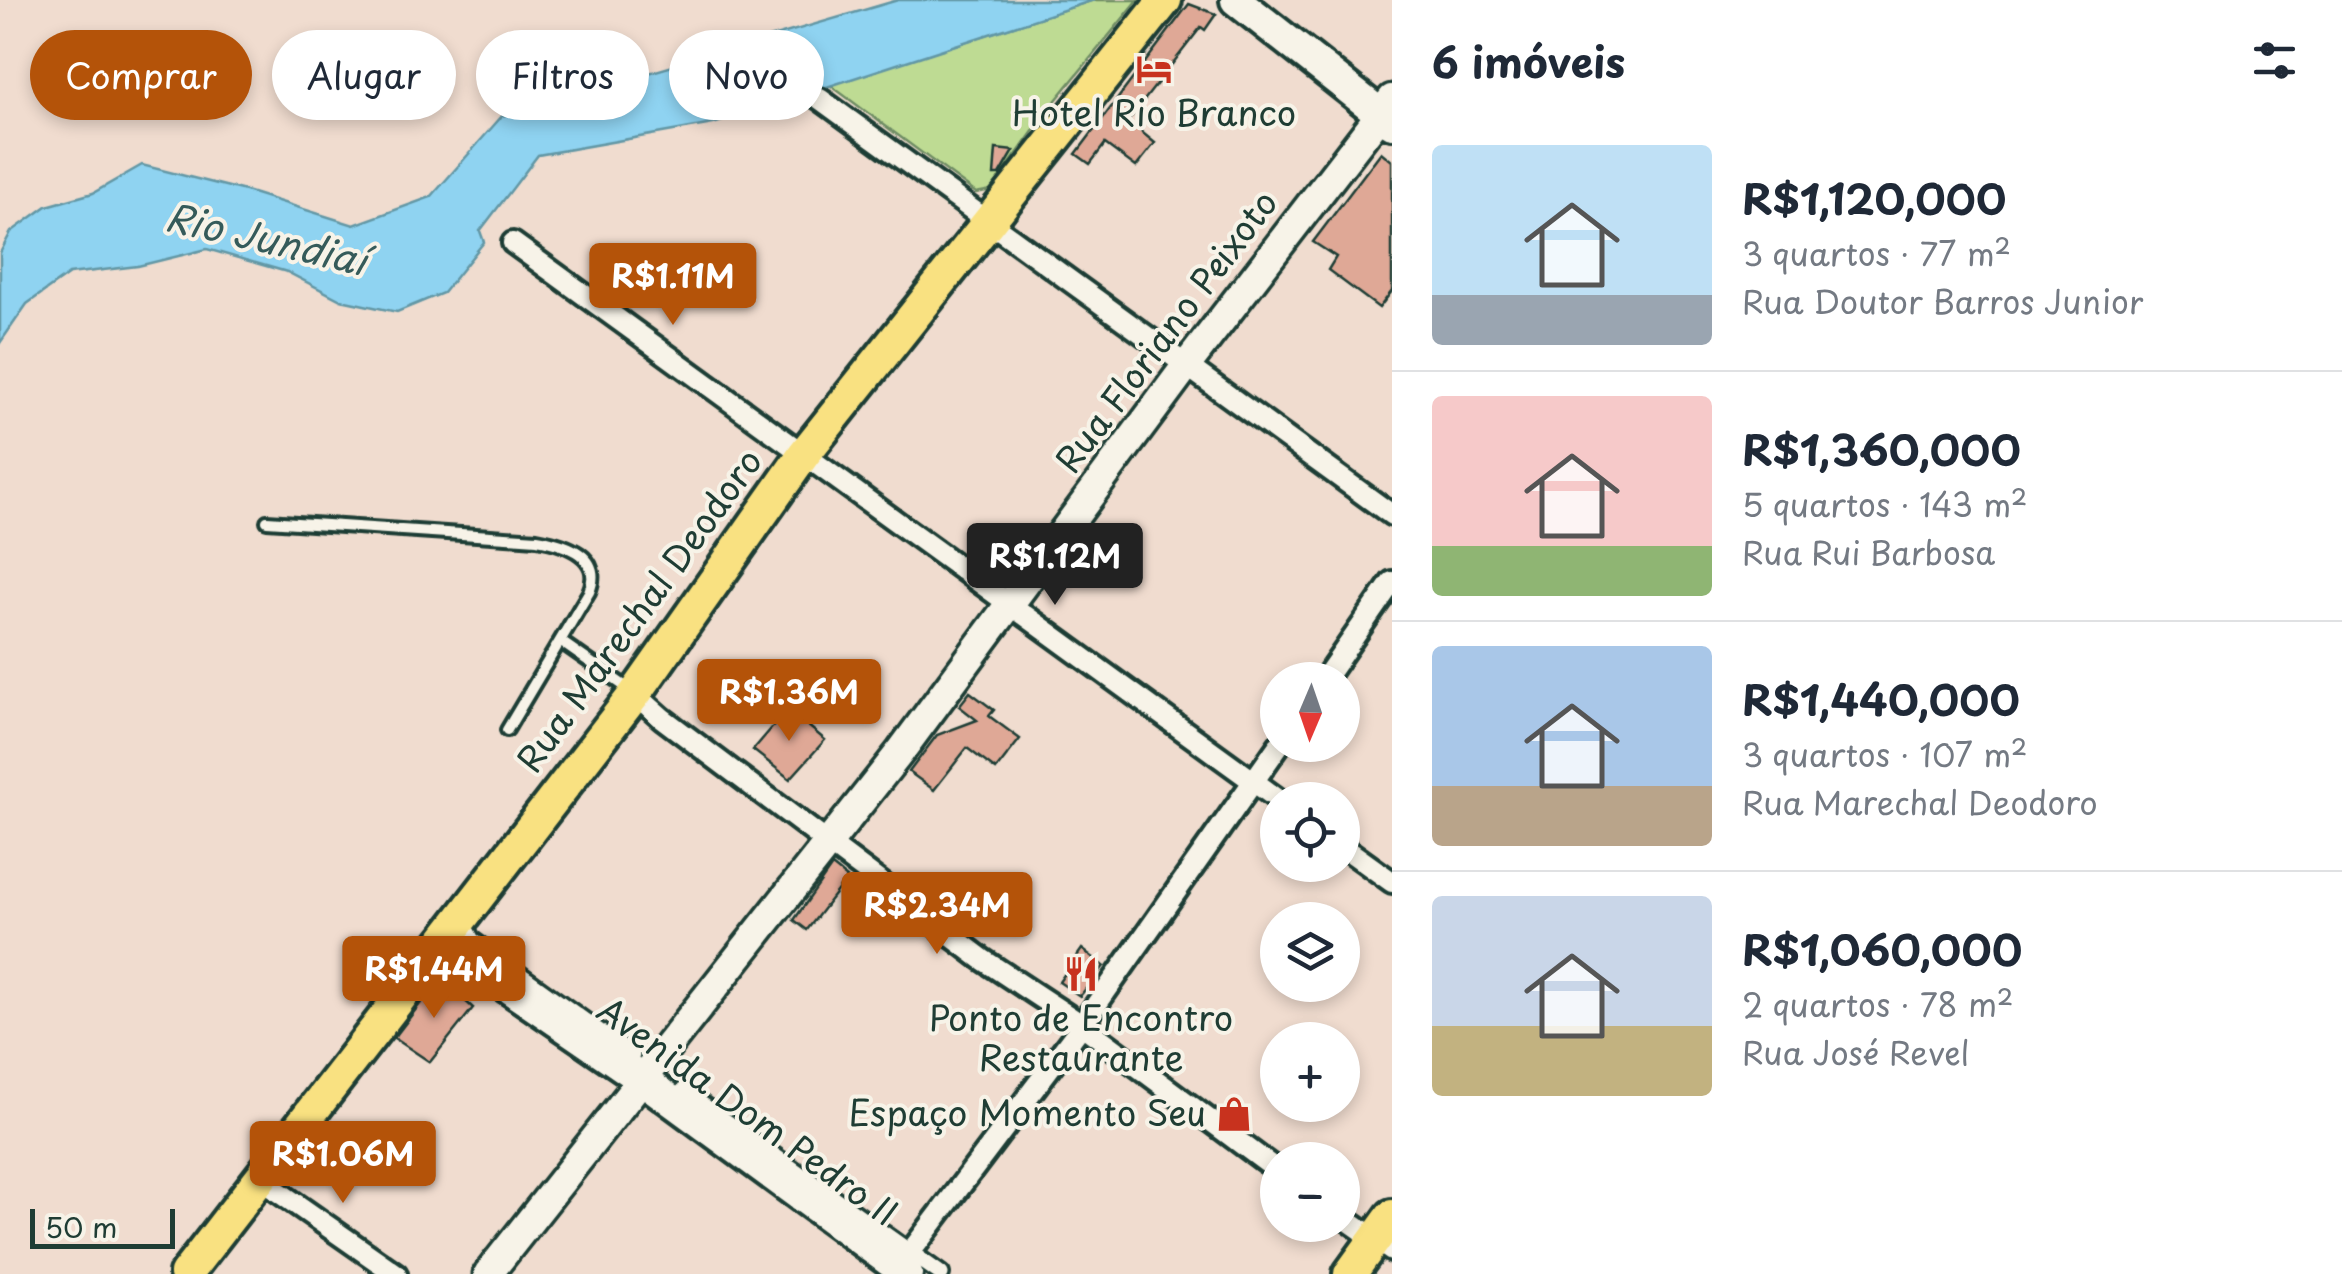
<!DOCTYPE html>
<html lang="pt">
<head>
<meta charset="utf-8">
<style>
  body { margin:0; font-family:"Playpen Sans",sans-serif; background:#f6f6f7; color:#1f2937; height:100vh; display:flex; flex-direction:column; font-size:38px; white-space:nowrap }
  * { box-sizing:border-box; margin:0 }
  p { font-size:32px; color:#747a83 }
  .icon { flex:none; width:55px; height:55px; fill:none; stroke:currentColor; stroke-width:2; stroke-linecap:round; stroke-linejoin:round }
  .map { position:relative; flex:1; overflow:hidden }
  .drawer { display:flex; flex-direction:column; background:#fff; width:950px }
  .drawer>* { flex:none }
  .banner { position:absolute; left:30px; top:30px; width:950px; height:90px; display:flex; gap:20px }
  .needle { width:65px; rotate:182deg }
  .controls { position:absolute; left:1260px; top:662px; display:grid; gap:20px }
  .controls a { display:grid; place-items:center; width:100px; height:100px; border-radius:50%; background:#fff; box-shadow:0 5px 15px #0003; font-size:50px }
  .scale { position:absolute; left:30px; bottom:25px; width:145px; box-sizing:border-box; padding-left:10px; border:5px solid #1f3d34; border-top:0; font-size:28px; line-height:35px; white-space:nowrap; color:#1f3d34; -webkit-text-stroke:8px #f7f3e8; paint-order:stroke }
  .price { position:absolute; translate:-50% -85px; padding:0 22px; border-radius:10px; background:#b45309; color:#fff; font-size:32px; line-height:65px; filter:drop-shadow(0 2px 5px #0008) }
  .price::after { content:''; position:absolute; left:50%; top:60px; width:30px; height:22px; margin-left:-15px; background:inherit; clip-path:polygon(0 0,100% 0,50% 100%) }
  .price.active { background:#222; color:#fff }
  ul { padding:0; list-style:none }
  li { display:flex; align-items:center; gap:30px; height:250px; padding:0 40px }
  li+li { border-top:2px solid #e0e1e3 }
  li span { display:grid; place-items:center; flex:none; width:280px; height:200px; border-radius:10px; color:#555 }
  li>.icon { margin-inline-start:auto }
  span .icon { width:120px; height:120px; fill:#fffc; stroke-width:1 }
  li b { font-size:42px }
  h2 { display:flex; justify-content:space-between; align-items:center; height:120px; padding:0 40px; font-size:42px }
  .tag { padding:0 35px; border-radius:45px; background:#fff; box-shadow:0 5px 15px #0003; font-size:35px; line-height:90px }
  .tag.active { background:#b45309; color:#fff }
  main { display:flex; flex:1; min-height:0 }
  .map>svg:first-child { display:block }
</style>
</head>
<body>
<main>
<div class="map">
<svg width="1392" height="1274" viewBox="0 0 1392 1274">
  <rect width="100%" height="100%" fill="#f0dccf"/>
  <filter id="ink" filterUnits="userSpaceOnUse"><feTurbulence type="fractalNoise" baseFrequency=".01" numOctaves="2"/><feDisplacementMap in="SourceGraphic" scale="20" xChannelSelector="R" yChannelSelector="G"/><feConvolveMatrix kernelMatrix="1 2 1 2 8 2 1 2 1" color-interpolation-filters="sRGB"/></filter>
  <g filter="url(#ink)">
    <path fill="#bedb93" stroke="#6e8c64" stroke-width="2.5" d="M1094,0H1138L1052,105L991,190L976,193L830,85Z"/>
    <path fill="#8fd3f1" stroke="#6297a5" stroke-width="2.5" d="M898,0H1094L713,124L538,155L480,231L484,242L443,293L397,312L341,300L287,272L207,249L138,266L69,274L27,304L0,343V253L11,232L47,206L93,193L142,165L249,192L354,225L431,197L502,116Z"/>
    <path fill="#dfa896" stroke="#1f3d34" stroke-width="2.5" d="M1189,4L1216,14L1205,30L1201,27L1128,121L1155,143L1136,167L1105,144L1090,164L1076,154Z
      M996,149L1014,151L1000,175H994Z
      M1381,152L1392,161V291L1379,308L1328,270L1336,257L1313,242Z
      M970,692L994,710L989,716L1020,739L996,770L967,748L934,790L909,772L937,735L977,720L959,706Z
      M788,709L825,740L790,779L753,750Z
      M832,866L847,878L807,930L794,920Z
      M1082,949L1104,966L1080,996L1059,982Z
      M440,978L473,1008L430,1062L394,1038Z"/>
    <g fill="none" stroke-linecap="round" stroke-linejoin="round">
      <defs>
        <path id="service" d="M267,521L537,539C566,544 604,556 589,592L507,730
          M560,641L633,692"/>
        <path id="pedestrian" d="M461,920L472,940L632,1055
          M683,1091L941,1274"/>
        <path id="minor" d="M820,99L1392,515
          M513,243L1279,800
          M1324,680L1392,582
          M635,694L662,718L982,959L1082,1025L1278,1171
          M1342,846L1392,882
          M260,1179L396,1274
          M1342,1216L1392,1251
          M894,1274L1082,1025L1279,745"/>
        <path id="tertiary" d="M488,1274L901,751L1186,366L1392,99"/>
        <path id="secondary" d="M1236,0L1392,123
          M443,943L643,1080L907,1274"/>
        <path id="primary" d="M186,1274L635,694L804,454L1165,0
          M1350,1274L1392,1216"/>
      </defs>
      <use href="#service" stroke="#1f3d34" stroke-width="18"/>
      <use href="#pedestrian" stroke="#1f3d34" stroke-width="22"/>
      <use href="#minor" stroke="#1f3d34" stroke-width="28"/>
      <use href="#tertiary" stroke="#1f3d34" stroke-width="35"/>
      <use href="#secondary" stroke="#1f3d34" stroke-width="38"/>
      <use href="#primary" stroke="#1f3d34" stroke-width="40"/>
      <use href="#service" stroke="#f7f3e8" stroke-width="10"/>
      <use href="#pedestrian" stroke="#f7f3e8" stroke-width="15"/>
      <use href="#minor" stroke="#f7f3e8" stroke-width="20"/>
      <use href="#tertiary" stroke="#f7f3e8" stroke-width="28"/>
      <use href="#secondary" stroke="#f7f3e8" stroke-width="30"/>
      <use href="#primary" stroke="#f9e181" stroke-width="32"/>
    </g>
  </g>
  <defs>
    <symbol id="hotel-bare" viewBox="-9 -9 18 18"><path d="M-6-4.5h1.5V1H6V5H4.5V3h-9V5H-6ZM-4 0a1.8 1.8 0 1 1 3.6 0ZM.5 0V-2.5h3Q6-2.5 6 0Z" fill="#c8321e" stroke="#f7f3e8" stroke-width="2.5" paint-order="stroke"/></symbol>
    <symbol id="restaurant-bare" viewBox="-9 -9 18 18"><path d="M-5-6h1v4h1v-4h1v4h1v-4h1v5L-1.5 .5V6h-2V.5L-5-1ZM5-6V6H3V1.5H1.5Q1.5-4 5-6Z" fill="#c8321e" stroke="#f7f3e8" stroke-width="2.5" paint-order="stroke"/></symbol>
    <symbol id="shop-bare" viewBox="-9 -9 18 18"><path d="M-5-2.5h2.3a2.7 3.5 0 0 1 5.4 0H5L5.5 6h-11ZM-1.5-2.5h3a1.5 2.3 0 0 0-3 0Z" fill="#c8321e" stroke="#f7f3e8" stroke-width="2.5" paint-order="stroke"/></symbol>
  </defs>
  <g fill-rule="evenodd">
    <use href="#hotel-bare" x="1129" y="44" width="50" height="50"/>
    <use href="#restaurant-bare" x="1056" y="949" width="50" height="50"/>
    <use href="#shop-bare" x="1209" y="1089" width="50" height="50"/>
  </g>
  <g text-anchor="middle" stroke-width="8" stroke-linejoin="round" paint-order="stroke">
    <g font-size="35" fill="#1f3d34" stroke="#f7f3e8">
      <text x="1154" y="126">Hotel Rio Branco</text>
      <text x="1081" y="1031">Ponto de Encontro<tspan x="1081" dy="40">Restaurante</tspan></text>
      <text x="1206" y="1126" text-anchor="end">Espaço Momento Seu</text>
    </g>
    <g font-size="35" fill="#1f3d34" stroke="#f7f3e8">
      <text transform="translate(1167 332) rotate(-53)" y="12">Rua Floriano Peixoto</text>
      <text transform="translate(640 611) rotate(-54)" y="12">Rua Marechal Deodoro</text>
      <text transform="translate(747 1112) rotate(36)" y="12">Avenida Dom Pedro II</text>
    </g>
    <g font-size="38" font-style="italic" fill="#355b5a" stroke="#f7f3e8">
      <text transform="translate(266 240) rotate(13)" y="13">Rio Jundiaí</text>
    </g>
  </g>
</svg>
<div class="controls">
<a><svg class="needle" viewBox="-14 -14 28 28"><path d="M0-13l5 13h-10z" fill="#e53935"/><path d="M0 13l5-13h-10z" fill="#747a83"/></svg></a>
<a><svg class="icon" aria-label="locate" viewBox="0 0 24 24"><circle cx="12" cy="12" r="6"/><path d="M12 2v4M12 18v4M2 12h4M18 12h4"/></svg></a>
<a><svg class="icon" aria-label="layers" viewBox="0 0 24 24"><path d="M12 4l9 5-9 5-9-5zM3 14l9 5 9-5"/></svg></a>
<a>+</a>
<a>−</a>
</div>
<div class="scale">50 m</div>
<b class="price" style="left:673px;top:328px">R$1.11M</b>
<b class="price active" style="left:1055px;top:608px">R$1.12M</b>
<b class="price" style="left:789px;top:744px">R$1.36M</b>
<b class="price" style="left:937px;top:957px">R$2.34M</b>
<b class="price" style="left:434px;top:1021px">R$1.44M</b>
<b class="price" style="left:343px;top:1206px">R$1.06M</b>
<div class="banner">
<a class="tag active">Comprar</a>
<a class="tag">Alugar</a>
<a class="tag">Filtros</a>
<a class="tag">Novo</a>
</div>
</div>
<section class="drawer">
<h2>6 imóveis<svg class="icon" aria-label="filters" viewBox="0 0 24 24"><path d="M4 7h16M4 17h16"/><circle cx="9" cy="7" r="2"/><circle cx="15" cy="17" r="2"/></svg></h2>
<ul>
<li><span style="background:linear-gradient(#bfe0f5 75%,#9aa5b1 0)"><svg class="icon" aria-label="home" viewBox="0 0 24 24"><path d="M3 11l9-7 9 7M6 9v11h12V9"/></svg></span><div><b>R$1,120,000</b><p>3 quartos · 77 m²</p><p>Rua Doutor Barros Junior</p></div></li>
<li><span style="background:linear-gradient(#f6c9c9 75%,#8fb573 0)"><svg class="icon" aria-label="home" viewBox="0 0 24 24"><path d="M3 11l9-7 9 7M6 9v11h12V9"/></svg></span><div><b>R$1,360,000</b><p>5 quartos · 143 m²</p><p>Rua Rui Barbosa</p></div></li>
<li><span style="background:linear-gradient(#a9c7e8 70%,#b9a48a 0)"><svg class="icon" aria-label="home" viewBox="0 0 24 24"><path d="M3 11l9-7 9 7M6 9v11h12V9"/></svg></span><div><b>R$1,440,000</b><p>3 quartos · 107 m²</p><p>Rua Marechal Deodoro</p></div></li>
<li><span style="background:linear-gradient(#c9d6e8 65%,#c2b280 0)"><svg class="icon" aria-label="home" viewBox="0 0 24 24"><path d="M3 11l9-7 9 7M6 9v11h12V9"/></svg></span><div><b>R$1,060,000</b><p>2 quartos · 78 m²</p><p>Rua José Revel</p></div></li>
</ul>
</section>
</main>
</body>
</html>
